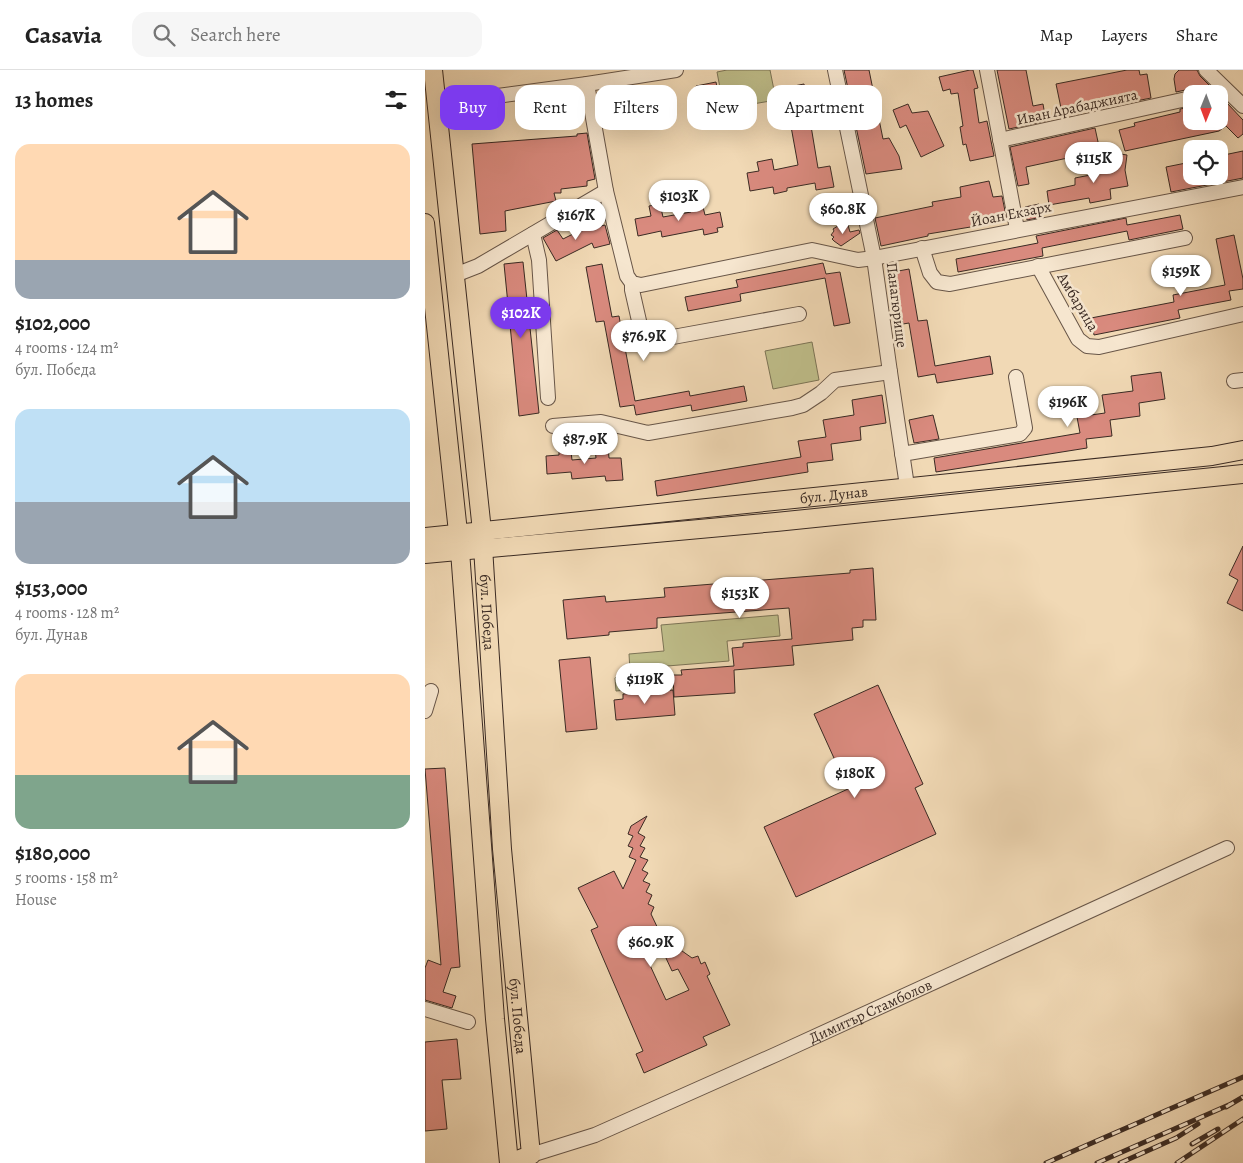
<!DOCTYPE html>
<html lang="en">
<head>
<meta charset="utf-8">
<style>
  body { margin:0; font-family:Alegreya,serif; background:#f6f6f6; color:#222; height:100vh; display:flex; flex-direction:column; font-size:19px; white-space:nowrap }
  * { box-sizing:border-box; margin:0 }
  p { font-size:16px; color:#767676 }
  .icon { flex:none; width:28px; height:28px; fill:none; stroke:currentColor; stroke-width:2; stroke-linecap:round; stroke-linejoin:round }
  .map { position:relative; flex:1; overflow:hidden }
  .drawer { display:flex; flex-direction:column; background:#fff; width:425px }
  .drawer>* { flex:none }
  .banner { position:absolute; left:15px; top:15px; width:475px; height:45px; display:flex; gap:10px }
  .needle { width:32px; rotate:181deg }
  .fabs { position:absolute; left:758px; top:15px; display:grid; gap:10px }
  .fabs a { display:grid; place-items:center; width:45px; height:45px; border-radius:10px; background:#fff; box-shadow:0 5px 20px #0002; font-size:25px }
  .price { position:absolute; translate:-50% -42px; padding:0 11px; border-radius:18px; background:#fff; color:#222; font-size:16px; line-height:32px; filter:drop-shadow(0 1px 2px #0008) }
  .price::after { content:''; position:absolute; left:50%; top:30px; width:15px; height:11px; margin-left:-8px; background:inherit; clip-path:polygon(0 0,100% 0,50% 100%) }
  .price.active { background:#7c3aed; color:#fff }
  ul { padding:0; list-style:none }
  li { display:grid; align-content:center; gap:10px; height:265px; padding:0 15px }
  li span { display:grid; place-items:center; height:155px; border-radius:15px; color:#555 }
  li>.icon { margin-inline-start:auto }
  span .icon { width:90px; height:90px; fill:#fffc; stroke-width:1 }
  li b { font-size:21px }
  h2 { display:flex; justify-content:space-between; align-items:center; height:60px; padding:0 15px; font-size:21px }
  .chip { padding:0 18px; border-radius:15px; background:#fff; box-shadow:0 5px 20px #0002; font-size:18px; line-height:45px }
  .chip.active { background:#7c3aed; color:#fff }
  header { display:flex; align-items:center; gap:30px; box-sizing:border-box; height:70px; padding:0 25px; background:#fff; border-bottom:1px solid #e0e0e0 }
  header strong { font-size:24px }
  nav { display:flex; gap:28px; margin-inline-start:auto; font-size:18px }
  .search { width:350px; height:45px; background:#f6f6f6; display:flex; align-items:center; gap:12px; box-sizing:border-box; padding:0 18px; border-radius:15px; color:#767676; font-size:19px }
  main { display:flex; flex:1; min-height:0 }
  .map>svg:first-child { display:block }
</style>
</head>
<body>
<header>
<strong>Casavia</strong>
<div class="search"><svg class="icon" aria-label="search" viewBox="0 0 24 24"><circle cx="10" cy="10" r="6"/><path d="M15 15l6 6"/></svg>Search here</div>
<nav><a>Map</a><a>Layers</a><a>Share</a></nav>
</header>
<main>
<section class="drawer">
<h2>13 homes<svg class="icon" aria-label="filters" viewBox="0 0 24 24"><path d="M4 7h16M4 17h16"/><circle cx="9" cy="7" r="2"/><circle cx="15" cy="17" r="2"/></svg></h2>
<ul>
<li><span style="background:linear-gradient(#ffd9b3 75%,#9aa5b1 0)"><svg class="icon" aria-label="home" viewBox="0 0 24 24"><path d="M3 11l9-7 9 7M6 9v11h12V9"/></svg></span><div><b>$102,000</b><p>4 rooms · 124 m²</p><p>бул. Победа</p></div></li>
<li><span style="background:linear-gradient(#bfe0f5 60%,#9aa5b1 0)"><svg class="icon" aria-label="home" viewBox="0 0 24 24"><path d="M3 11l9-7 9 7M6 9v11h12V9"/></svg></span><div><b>$153,000</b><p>4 rooms · 128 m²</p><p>бул. Дунав</p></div></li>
<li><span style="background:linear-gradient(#ffd9b3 65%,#7fa58c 0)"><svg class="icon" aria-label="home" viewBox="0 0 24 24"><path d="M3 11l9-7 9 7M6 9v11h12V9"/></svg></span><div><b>$180,000</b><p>5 rooms · 158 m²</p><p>House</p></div></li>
</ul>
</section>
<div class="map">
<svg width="818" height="1093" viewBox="0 0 818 1093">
  <rect width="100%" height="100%" fill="#f1d9b5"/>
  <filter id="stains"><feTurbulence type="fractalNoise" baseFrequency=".004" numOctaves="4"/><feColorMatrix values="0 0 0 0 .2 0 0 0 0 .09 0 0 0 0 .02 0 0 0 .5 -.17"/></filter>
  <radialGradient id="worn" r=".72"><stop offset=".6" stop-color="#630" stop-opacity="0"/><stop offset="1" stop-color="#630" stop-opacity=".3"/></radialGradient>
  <path fill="#bfbe8a" stroke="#7c7456" d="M302,0H345L351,30L299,39L292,2Z
    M387,272L394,310L348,319L340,281Z
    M353,545L355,566L302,571L304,591L242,596L243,616L191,621L190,608L196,602L205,601L204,584L239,581L236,555Z"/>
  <path fill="#d98a7e" stroke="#3a2a23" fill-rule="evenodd" d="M419,0H444L458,69L464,68L474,86L477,99L441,104Z
    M545,0H548L553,18L549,19L554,53L562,51L569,86L545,91L541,74L538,75L535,57L538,56L533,23L526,24L525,19L518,21L514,7Z
    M572,0H601L608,36L618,34L621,51L584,59Z
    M702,0H714L715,5L722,4L726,28L706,32L704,24L636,38L631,14Z
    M754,0H772L775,6L784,15L785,20L773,23L765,19L751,22L749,9L750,4Z
    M291,12L297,44L277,47L271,16Z
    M379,14L393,98L405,96L409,117L391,120L390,113L362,118V121L349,124L348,117L325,121L322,103L334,101L332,92L347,89L349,100L373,95L359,18Z
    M188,24L193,49L178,52L173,27Z
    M802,33L818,50V64L813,68L801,56L794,61L700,81L694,60L710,56L709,53L755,42V39L766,37V51H794V40Z
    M483,34L487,43L503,41L519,76L496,87L481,55L475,58L468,40Z
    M670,58L675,81L601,97L604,114L593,116L585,77Z
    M162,63L170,109L162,111V116L136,119V123H129L131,131L80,141L81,161L55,164L47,74L152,66V64Z
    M818,81V108L746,122L741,97L766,92V106H794V86Z
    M683,82L702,85L700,100L703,116L685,119L686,129L665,133L664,128L624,135L622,121L650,115V108L686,101Z
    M564,111L568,127L577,126L582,151L503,164V166L456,176L450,148L508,136L507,132L536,127L535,117Z
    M277,133L280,145L295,142L298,157L292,158L293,162L279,165L278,159L237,167L236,161L213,166L210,149L226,146L224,136L235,134L238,147L266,142L265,135Z
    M614,134L617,147L602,150L600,137Z
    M755,145L758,159L704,170L702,161L617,178L618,186L533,202L531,189L613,173L611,166L701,148L702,155Z
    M416,154L417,156L423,155L425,162L434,160L435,163L416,176L409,171L407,169L409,167L406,165L409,161L408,159Z
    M180,155L185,174L169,178L167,173L131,191L118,168L132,160L138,169L152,162Z
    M809,165L818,209V219L804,221L806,230L753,240L755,248L669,265L666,248L749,232L748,225L800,215L791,169Z
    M98,192L114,343L94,346L79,194Z
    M398,193L401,204L415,202L425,253L409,256L400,208L315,224L316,231L263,241L260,227L313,217L311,210Z
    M177,194L187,247L194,246L210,331L264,321L265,326L319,316L322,331L267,341L266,335L211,345L209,335L195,337L179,251L171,252L161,197Z
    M484,199L493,251L502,250L510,296L565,286L568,304L512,313L510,304L493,307L484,253L478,254L468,202Z
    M736,302L740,329L714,333L715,346L685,350L687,366L661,369L662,378L511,402L509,388L655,363L652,347L680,343L677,325L708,321L706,306Z
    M457,325L461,353L435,357L436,370L406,374L408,390L382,393L383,402L232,426L230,411L376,387L373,371L401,367L398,350L429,345L427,330Z
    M508,345L514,369L489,373L484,350Z
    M145,373L147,390L171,388L170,378L183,377L184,388H196L198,410L181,411L180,406L147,409L146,402L122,404L121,386L134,385V374Z
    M818,476V541L802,533L813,510L804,505Z
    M448,498L451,550H438V557L427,558L428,570L367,576L369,595L309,600L310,623L249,627L248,605H257L256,600L309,596L307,578L318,577V573L367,569L364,538L232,548V558L184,562V565L142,569L138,530L180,526L181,532L240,527L239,518L425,503V500Z
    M165,587L172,659L141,662L134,590Z
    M453,615L498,714L490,718L511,764L371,827L339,757L423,719L389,644Z
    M248,620L250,645L191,650L189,630L198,629V624Z
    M20,698L35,897L26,898L18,922L31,926L27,938L0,930V898L3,890L16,895L0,699Z
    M222,746L213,763L220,767L215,776L220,778L215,787L223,790L217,800L223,803L218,811L225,814L221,822L227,825L223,834L229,837L226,844L236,865L239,863L246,878L250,876L267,888L273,886L276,894L280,892L285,904L282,906L305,955L278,967L282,975L219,1003L211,984L218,981L166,860L173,857L153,818L189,801L198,819L211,790L204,787L208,778L203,776L208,766L203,764L206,756ZM234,873L247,901L253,899L264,920L241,930L218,880Z
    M32,969L36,1009L17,1010L22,1059L0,1061V972Z"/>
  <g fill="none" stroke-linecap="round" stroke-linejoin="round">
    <defs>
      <g id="minor">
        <path d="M410,0L449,188L465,302L482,416"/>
        <path d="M562,0L592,159"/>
        <path d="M781,0L818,36"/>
        <path d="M162,14L181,121L202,206L207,213L216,215L387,180L433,190L449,188L818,117"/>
        <path d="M12,34L162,14L251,0"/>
        <path d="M575,70L766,28"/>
        <path d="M108,164L114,190L123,328"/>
        <path d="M497,178L505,203L512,212L525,214L760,168"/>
        <path d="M613,196L653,269L662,276L674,277L818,244"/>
        <path d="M30,205L53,196L181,121"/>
        <path d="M207,213V220L217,264L221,269L226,271L374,244"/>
        <path d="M809,311L818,310"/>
        <path d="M128,356L176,352L223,363L367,338L378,335L396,323L410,310L465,302"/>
        <path d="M477,384L595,364L600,358L591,307"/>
        <path d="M0,641L6,621"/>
        <path d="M0,939L43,952"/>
        <path id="s1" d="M106,1085L170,1065L352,984L802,778"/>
      </g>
      <g id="major">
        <path id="s2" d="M8,0L57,461L77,779L106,1085L84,1093"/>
        <path d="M0,153L35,481L70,949L84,1093"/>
        <path id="s3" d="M0,467L787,386L818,380"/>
        <path d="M0,484L351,452L818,404"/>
      </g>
    </defs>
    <use href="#minor" stroke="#685648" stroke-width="16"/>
    <use href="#major" stroke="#3a2a23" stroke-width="20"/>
    <use href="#minor" stroke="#f6e6cf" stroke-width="14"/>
    <use href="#major" stroke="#f1d9b5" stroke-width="18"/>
    <defs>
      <path id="rail" d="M801,1037L818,1027
        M767,1074L793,1059
        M621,1093L818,1007
        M672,1093L806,1034
        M695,1093L751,1068L773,1054
        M752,1093L818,1049"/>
    </defs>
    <use href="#rail" stroke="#3a2a23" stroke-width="5"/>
    <use href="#rail" stroke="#f6e6cf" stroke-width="3" stroke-dasharray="9" stroke-linecap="butt"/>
  </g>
  <g text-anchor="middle" stroke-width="5" stroke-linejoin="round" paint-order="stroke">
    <g font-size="15" fill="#3a2a23" stroke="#f6e6cf">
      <text transform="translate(652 37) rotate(-12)" y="5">Иван Арабаджията</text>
      <text transform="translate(586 144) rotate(-11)" y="5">Йоан Екзарх</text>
      <text transform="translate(653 232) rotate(59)" y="5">Амбарица</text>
      <text transform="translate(472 235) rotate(83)" y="5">Панагюрище</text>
      <text dy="5" stroke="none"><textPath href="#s3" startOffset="411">бул. Дунав</textPath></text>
      <text dy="5" stroke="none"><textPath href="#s2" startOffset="545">бул. Победа</textPath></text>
      <text dy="5" stroke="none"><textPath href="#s1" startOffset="369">Димитър Стамболов</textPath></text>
      <text dy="5" stroke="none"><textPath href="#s2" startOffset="950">бул. Победа</textPath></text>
    </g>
  </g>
  <rect width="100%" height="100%" filter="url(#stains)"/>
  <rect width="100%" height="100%" fill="url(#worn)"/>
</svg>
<div class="fabs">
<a><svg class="needle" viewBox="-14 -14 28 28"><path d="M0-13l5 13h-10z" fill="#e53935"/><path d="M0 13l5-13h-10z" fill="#767676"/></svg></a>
<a><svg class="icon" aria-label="locate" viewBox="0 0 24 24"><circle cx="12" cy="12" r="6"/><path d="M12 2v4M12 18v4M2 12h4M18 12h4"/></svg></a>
</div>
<b class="price" style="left:669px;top:114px">$115K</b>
<b class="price" style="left:254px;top:152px">$103K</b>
<b class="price" style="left:418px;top:165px">$60.8K</b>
<b class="price" style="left:151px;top:171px">$167K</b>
<b class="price" style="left:756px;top:227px">$159K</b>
<b class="price active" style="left:96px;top:269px">$102K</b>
<b class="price" style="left:219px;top:292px">$76.9K</b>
<b class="price" style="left:643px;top:358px">$196K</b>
<b class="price" style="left:160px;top:395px">$87.9K</b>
<b class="price" style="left:315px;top:549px">$153K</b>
<b class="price" style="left:220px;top:635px">$119K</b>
<b class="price" style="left:430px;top:729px">$180K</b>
<b class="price" style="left:226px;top:898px">$60.9K</b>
<div class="banner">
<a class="chip active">Buy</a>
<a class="chip">Rent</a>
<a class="chip">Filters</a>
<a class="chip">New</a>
<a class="chip">Apartment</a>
</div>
</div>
</main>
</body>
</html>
